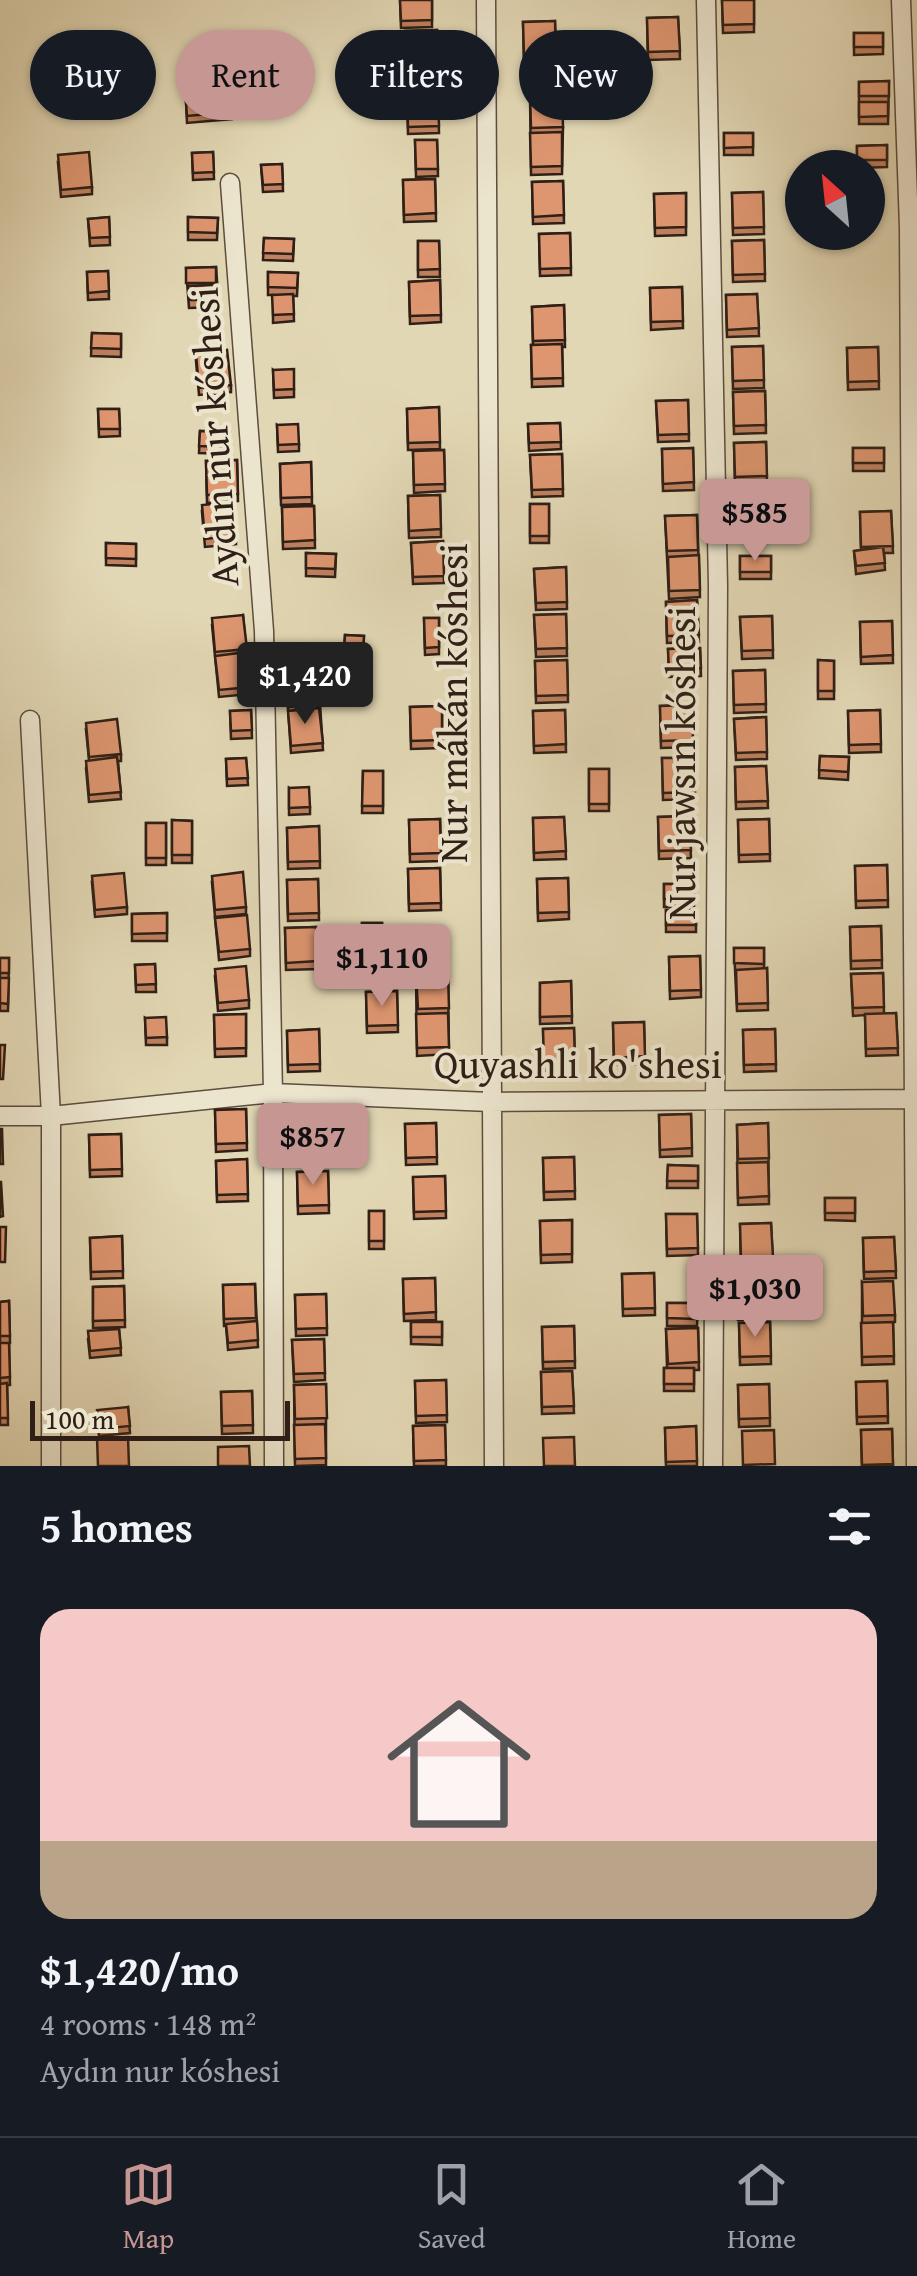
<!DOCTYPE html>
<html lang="en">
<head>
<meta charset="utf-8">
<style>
  body { margin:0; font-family:"Gentium Book Plus",serif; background:#242831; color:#f1f3f6; height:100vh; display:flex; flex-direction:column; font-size:38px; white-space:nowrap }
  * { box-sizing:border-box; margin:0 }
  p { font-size:32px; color:#9ea1a6 }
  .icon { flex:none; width:55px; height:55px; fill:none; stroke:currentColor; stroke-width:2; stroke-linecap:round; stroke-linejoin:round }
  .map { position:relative; height:1466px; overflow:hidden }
  .side { display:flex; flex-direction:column; background:#171b24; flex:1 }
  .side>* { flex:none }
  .banner { position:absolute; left:30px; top:30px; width:858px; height:90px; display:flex; gap:20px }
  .needle { width:65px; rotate:333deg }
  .fabs { position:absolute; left:785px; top:150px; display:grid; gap:20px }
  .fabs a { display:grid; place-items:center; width:100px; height:100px; border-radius:50%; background:#171b24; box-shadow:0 2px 8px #0004; font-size:50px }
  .scale { position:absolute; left:30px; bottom:25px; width:260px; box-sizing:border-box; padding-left:10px; border:5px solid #2f1f16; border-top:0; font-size:28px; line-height:35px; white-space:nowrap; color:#2f1f16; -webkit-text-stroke:8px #ece5ce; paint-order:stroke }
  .price { position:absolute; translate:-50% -85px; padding:0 22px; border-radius:10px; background:#c59692; color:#111; font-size:32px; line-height:65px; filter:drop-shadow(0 2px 5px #0008) }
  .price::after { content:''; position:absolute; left:50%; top:60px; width:30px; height:22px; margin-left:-15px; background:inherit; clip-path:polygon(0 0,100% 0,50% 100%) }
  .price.on { background:#222; color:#fff }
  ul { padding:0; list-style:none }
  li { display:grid; align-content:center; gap:20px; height:530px; padding:0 40px }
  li+li { border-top:2px solid #363941 }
  li span { display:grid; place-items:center; height:310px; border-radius:30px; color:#555 }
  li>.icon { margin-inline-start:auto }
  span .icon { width:180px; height:180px; fill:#fffc; stroke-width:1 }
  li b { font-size:42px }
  h2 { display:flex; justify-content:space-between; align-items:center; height:120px; padding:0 40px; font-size:42px }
  .tag { padding:0 35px; border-radius:45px; background:#171b24; box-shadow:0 2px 8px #0004; font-size:35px; line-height:90px }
  .tag.on { background:#c59692; color:#111 }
  .dock { display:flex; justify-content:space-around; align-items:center; height:140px; border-top:2px solid #363941; background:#171b24; font-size:28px; color:#9ea1a6 }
  .dock a { display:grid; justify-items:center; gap:5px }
  .dock .on { color:#c59692 }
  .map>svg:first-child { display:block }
</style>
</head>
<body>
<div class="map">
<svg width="917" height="1466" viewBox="0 0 917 1466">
  <rect width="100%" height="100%" fill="#e2d7b4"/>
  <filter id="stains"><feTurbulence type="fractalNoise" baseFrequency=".002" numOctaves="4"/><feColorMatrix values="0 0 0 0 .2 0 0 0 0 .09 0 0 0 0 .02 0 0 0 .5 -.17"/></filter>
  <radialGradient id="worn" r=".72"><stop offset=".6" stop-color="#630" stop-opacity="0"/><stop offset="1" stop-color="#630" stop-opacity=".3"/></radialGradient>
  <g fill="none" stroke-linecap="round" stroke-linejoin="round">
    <defs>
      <path id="minor" d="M486,0L494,1466
        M706,0L718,586L713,1466
        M901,0L909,228L916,1466
        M230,183L264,631L273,1093L274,1466
        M30,720L51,1116V1466
        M0,1116H51L273,1093L490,1102L917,1099"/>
    </defs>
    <use href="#minor" stroke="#5c4d3e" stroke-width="21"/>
    <use href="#minor" stroke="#ece5ce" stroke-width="18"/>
  </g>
  <path fill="#bf8160" stroke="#2f1f16" stroke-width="2.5" d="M400,0H432V27L401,28Z
    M722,0H754V32L723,33Z
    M678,17L680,59L648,60L647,18Z
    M555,21L556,63L524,64L523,22Z
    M437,30L438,72L407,73L405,31Z
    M854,33H883V54L854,55Z
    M189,71H210L211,97L189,98Z
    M889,81L888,124H859V82Z
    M438,91L439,133L408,134L407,93Z
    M530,94L563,127L562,174L531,175Z
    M231,99L232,119L187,123L186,102Z
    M724,133H753V155H724Z
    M415,140H437L438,176L416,177Z
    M887,145V167L857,168V146Z
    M213,152L214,179L193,180L192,153Z
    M58,163L92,187V194L61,197Z
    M282,164L283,191L263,192L261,165Z
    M435,179L436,221L404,222L403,180Z
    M563,181L564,223L533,224L532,182Z
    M763,192L764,234L733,235L732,193Z
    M686,193V235L655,236L654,194Z
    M109,217L110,245L90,246L88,219Z
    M188,217L218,218L217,240H188Z
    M570,233L571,275L540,276L539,234Z
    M264,238L294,239L293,261L263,260Z
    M764,240L765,281L733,282L732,241Z
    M418,241H439L440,277H418Z
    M216,267L219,307L189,308L186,268Z
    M108,271L109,299L88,300L87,272Z
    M268,272L298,273L297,296H293L294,321L273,323V295H268Z
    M440,280L441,322L410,324L409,282Z
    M682,287L683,328L651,330L650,288Z
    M757,294L759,336L727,337L726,295Z
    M564,305L565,347H562L563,386L532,387L531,345H533L532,307Z
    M92,333L121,334V357L91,356Z
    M763,346L764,388L733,389L732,347Z
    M878,347L879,389L848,390L847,348Z
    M196,361L231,385V392L199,395Z
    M273,370L294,389V397L274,398Z
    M765,391L766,433L734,434L733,392Z
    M688,400L689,441L658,442L656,401Z
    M439,407L440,449L408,450L407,409Z
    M98,409H119L120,436L99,437Z
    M560,423L561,449L529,451L528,424Z
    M277,425L299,444V451L278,452Z
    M200,431L230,432L229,454L199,453Z
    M766,442L767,484L735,485L734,443Z
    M693,448L694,490L663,491L662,449Z
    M853,448H884V471H853Z
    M444,450L445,491L414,493L413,451Z
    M562,454L563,496L532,497L530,455Z
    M237,460L238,501L207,503L206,461Z
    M311,462L312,504L281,505L280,464Z
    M440,495L441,537L409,538L408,496Z
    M773,498L774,539L742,541L741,499Z
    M530,504H549V543H530Z
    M314,506L315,548L283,549L282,507Z
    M891,511L893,553H884L885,570L856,574L854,551L861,550L860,512Z
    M202,512L236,536V544L205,547Z
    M697,515L700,597L669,599L665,516Z
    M443,541L444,583L413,584L411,543Z
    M106,543L136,544V566L106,565Z
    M306,553L336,554L335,577L306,576Z
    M740,556H771V579H740Z
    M566,567L567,609L536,610L534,569Z
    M697,600L699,642L667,643L666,602Z
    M566,614L567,656L536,657L534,615Z
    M243,615L250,694L219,697L212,625Z
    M772,616L773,658L742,659L740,617Z
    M424,618H439V654L425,655Z
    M892,621L893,663L861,664L860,622Z
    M345,635L364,636L363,657L344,656Z
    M700,648L701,676L669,677L668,649Z
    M567,660L568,702L536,703L535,661Z
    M818,660L834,661V699H818Z
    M765,670L766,712L734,713L733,671Z
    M286,680L320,704L323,750L291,753Z
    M692,705L693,747L661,748L660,706Z
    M442,706V748L411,749L410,707Z
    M251,710L252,738L231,739L230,711Z
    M565,710L566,752L534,753L533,711Z
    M880,710L881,752L849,753L848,711Z
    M766,717L767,759L736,760L734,719Z
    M86,730L121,754V761H118L121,799L89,802L86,768L89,760Z
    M820,756L849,757L848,780L819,778Z
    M246,758L248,785L227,786L226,759Z
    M662,758H693L695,799L663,800Z
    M766,766L768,808L736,809L735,767Z
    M589,769H609V811H589Z
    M363,771H383V813H362Z
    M289,788L310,807V814L289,815Z
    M689,816L691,858L659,859L658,817Z
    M564,817L566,859L534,860L533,818Z
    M440,819L441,861L410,862L409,820Z
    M769,819L770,861L739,862L738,820Z
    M172,820L192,821V863H172Z
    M146,823H166V865H146Z
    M319,826L320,868L288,869L287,828Z
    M887,865L888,907L856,908L855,866Z
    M440,868L441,910L409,911L408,869Z
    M568,878L569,919L538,921L537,879Z
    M318,879L319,920L288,921L287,880Z
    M92,883L127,907V914L95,917Z
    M212,883L246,907V914L215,917Z
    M664,884H694V907H664Z
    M666,910H696V932H666Z
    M167,913V941H132V914Z
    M215,918L250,949V956L219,960Z
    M362,923H382V965L362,966Z
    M881,926L882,968L851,969L850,927Z
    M316,927L318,969L286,970L285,928Z
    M734,948H764V969L767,968L768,1010L737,1011Z
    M700,956L701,997L670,999L669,957Z
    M0,958H9L8,1011H0Z
    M155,964L156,992H136L135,965Z
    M448,973L449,1054L417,1056L416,974Z
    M883,973L884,1014L896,1013L898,1055L866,1056L865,1015L853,1016L851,974Z
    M215,977L249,1000V1008L218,1011Z
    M571,981L572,1023L540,1024V983Z
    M397,991L398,1032L367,1033L366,992Z
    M246,1014V1056L215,1057L214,1015Z
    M145,1018L167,1037V1045H146Z
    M644,1022L645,1064L614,1065L613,1023Z
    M574,1028L575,1069L544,1071L543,1029Z
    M319,1029L320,1071L288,1072L287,1031Z
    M775,1029L776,1071L744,1072L743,1030Z
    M246,1109L247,1150L216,1152L215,1110Z
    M691,1114L692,1156L660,1157L659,1115Z
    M306,1123L309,1161L294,1162L291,1125Z
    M436,1123L437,1164L406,1165L405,1124Z
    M768,1123L769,1204L738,1205L737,1125Z
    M121,1134L122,1176L90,1177L89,1135Z
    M574,1157L575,1199L544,1200L543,1158Z
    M247,1159L248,1201L217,1202L216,1161Z
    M668,1165L698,1166V1188H667Z
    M328,1171L329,1213L298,1214L297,1172Z
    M445,1176L446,1218L414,1219L413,1178Z
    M825,1198H855V1221L825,1220Z
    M369,1211H384V1249H369Z
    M666,1214H697L698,1255L667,1256Z
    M572,1220V1262L541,1263L540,1221Z
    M771,1223L773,1265L741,1266L740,1224Z
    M122,1236L123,1278L91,1279L90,1238Z
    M894,1237L896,1278L864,1279L863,1238Z
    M654,1273L655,1315L623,1316L622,1274Z
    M768,1277L769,1319L738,1320L737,1278Z
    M435,1278L436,1320L404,1321L403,1279Z
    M862,1282L895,1315V1322L893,1323L894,1364L862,1365Z
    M255,1284L258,1347L228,1350L226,1326H224L223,1285Z
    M124,1286L125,1327L93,1328V1287Z
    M326,1294L327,1335L296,1336L295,1295Z
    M9,1301L10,1343H9L10,1385H7L8,1425H0V1302Z
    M667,1303H698L697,1326H667Z
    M411,1322H442V1345L411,1344Z
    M770,1322L771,1364L740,1365L739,1323Z
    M574,1326L575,1368L543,1369L542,1327Z
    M698,1328L699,1370H694V1391H664V1368H667L666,1329Z
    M119,1329L121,1355L90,1358L88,1339Z
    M324,1339L325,1380L294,1382L292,1340Z
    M572,1371L574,1413L542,1414L541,1372Z
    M446,1380L447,1422L416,1423L415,1381Z
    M887,1381L888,1423L857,1424L856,1382Z
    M326,1384V1465L295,1466L294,1385Z
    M769,1384L770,1426L739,1427L738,1385Z
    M252,1391L253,1433L222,1434L221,1392Z
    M128,1407L130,1433L99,1436L97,1417Z
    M445,1425L446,1466H414L413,1426Z
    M696,1426L697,1466H666L665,1428Z
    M892,1429L893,1466H862L861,1430Z"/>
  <path fill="#de9670" stroke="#2f1f16" stroke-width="2.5" d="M400,0H432V20L401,21Z
    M722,0H754V24L723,25Z
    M678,17L680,51L648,52L647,18Z
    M555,21L556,55L524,56L523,22Z
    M437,30L438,64L407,66L405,31Z
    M854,33H883V47H854Z
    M189,71H210L211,90H189Z
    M889,81V96H859V82Z
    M438,91L439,126L408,127L407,93Z
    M562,92L563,127L531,128L530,94Z
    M231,99L232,112L187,116L186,102Z
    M859,102H888V116L859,117Z
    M562,132V166L531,167L530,133Z
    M724,133H753V147L724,148Z
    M415,140H437L438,169H416Z
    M887,145V160H857V146Z
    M89,152L92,187L61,190L58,155Z
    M213,152L214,172L193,173L192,153Z
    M282,164L283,184L263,185L261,165Z
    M435,179L436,213L404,215L403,180Z
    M563,181L564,215L533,217L532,182Z
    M763,192L764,227L733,228L732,193Z
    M686,193V227L655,228L654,194Z
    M109,217L110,237L90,238L88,219Z
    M188,217L218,218L217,233L188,232Z
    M570,233L571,268L540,269L539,234Z
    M264,238L294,239L293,254L263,253Z
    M764,240L765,274L733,275L732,241Z
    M418,241H439L440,269L418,270Z
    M216,267V283H186V268Z
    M108,271L109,291L88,293L87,272Z
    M268,272L298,273L297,288L268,287Z
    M440,280L441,315L410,316L409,282Z
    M218,285L219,300H189L188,286Z
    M682,287L683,321L651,322L650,288Z
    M293,294L294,314L273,315L272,295Z
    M757,294L759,328L727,330L726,295Z
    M564,305L565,340L533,341L532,307Z
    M92,333L121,334V349L91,348Z
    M562,344L563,378L532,379L531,345Z
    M763,346L764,380L733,381L732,347Z
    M878,347L879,381L848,382L847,348Z
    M227,350L231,385L199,388L196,354Z
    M294,369V389L274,390L273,370Z
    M765,391L766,425L734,426L733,392Z
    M688,400L689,434L658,435L656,401Z
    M439,407L440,442L408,443L407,409Z
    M98,409H119L120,429H99Z
    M560,423L561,442L529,443L528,424Z
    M298,424L299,444L278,445L277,425Z
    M200,431L230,432L229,447L199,446Z
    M766,442L767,476L735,477L734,443Z
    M693,448L694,482L663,484L662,449Z
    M853,448H884V463H853Z
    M444,450L445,484L414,485L413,451Z
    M562,454L563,489L532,490L530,455Z
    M237,460L238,494L207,495L206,461Z
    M311,462L312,497L281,498L280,464Z
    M440,495L441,529L409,531L408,496Z
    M773,498L774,532L742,533L741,499Z
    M233,502L236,536L205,539L202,505Z
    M530,504H549V536H530Z
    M314,506L315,540L283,542L282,507Z
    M891,511L893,546L861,547L860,512Z
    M697,515L698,550L667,551L665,516Z
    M443,541L444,576L413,577L411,543Z
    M106,543L136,544V559L106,558Z
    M883,547L885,563L856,566L854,551Z
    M306,553L336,554L335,569L306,568Z
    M699,555L700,590L669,591L668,557Z
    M740,556H771V572H740Z
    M566,567L567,602L536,603L534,569Z
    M697,600L699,635L667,636L666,602Z
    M566,614L567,648L536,649L534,615Z
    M243,615L247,649L215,652L212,618Z
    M772,616L773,650L742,651L740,617Z
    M424,618H439V647L425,648Z
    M892,621L893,655L861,657L860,622Z
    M345,635L364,636L363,650L344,649Z
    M700,648L701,668L669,670L668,649Z
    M247,652L250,687L219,690L215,656Z
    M567,660L568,695L536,696L535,661Z
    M818,660L834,661V691H818Z
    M317,670L320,704L289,707L286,673Z
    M765,670L766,704L734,705L733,671Z
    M692,705L693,740L661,741L660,706Z
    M442,706V740L411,741L410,707Z
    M319,708L323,743L291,746L288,711Z
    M251,710L252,730L231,731L230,711Z
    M565,710L566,744L534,746L533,711Z
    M880,710L881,744L849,745L848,711Z
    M766,717L767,752L736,753L734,719Z
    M117,719L121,754L89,757L86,723Z
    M820,756L849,757L848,772L819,770Z
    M117,757L121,792L89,795L86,761Z
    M246,758L248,778L227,779L226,759Z
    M662,758H693L695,792L663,793Z
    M766,766L768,801L736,802L735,767Z
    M589,769H609V804H589Z
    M363,771H383V806H362Z
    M309,787L310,807L289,808V788Z
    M689,816L691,850L659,851L658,817Z
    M564,817L566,851L534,853L533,818Z
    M440,819L441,853L410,854L409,820Z
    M769,819L770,854L739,855L738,820Z
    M172,820L192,821V855H172Z
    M146,823H166V858H146Z
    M319,826L320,861L288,862L287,828Z
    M887,865L888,900L856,901L855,866Z
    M440,868L441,903L409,904L408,869Z
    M243,872L246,907L215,910L212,876Z
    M124,873L127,907L95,910L92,876Z
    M568,878L569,912L538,913L537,879Z
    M318,879L319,913L288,914L287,880Z
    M664,884H694V899H664Z
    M666,910H696V925H666Z
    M167,913V933L132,934V914Z
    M247,915L250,949L219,952L215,918Z
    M362,923H382V958H362Z
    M881,926L882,960L851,961L850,927Z
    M316,927L318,961L286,963L285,928Z
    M734,948H764V964L734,963Z
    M700,956L701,990L670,991L669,957Z
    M0,958H9V973H0Z
    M155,964L156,984L136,985L135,965Z
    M246,966L249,1000L218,1003L215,969Z
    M767,968L768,1003L737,1004L736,970Z
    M448,973L449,1008L418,1009L416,974Z
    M883,973L884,1007L853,1008L851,974Z
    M0,978H9L8,1004L0,1003Z
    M571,981L572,1016L540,1017V983Z
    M397,991L398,1025L367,1026L366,992Z
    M448,1013L449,1047L417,1048L416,1014Z
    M896,1013L898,1048L866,1049L865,1014Z
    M246,1014V1048L215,1049L214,1015Z
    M166,1017L167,1037L146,1038L145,1018Z
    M644,1022L645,1056L614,1058L613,1023Z
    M574,1028L575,1062L544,1063L543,1029Z
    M319,1029L320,1064L288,1065L287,1031Z
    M775,1029L776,1064L744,1065L743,1030Z
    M0,1045H5L3,1079H0Z
    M246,1109L247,1143L216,1144L215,1110Z
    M691,1114L692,1148L660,1150L659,1115Z
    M306,1123L309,1154L294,1155L291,1125Z
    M436,1123L437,1157L406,1158L405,1124Z
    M768,1123L769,1158L738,1159L737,1125Z
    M0,1129H2L3,1164H0Z
    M121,1134L122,1169L90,1170L89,1135Z
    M574,1157L575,1191L544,1192L543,1158Z
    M247,1159L248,1194L217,1195L216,1161Z
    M768,1162L769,1196L738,1198L737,1163Z
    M668,1165L698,1166V1181H667Z
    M328,1171L329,1205L298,1206L297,1172Z
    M445,1176L446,1211L414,1212L413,1177Z
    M0,1182H1L3,1216L0,1217Z
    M825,1198H855V1213H825Z
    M369,1211H384V1241H369Z
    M666,1214H697L698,1248L667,1249Z
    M572,1220V1254L541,1255L540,1221Z
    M771,1223L773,1257L741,1258L740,1224Z
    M0,1227H6L5,1262H0Z
    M122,1236L123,1271L91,1272L90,1238Z
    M894,1237L896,1271L864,1272L863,1238Z
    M654,1273L655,1308L623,1309L622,1274Z
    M768,1277L769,1311L738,1313L737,1278Z
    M435,1278L436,1312L404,1314L403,1279Z
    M893,1281L895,1315L863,1316L862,1282Z
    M255,1284L256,1318L224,1319L223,1285Z
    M124,1286L125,1320L93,1321V1287Z
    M326,1294L327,1328L296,1329L295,1295Z
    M9,1301L10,1336H0V1302Z
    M667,1303H698L697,1319L667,1318Z
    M257,1321L258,1340L228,1343L226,1324Z
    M411,1322H442V1337H411Z
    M770,1322L771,1356L740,1357L739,1323Z
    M893,1322L894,1356L862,1357L861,1323Z
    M574,1326L575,1361L543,1362L542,1327Z
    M698,1328L699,1362L668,1364L666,1329Z
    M119,1329L121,1348L90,1351L88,1331Z
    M324,1339L325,1373L294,1374L292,1340Z
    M0,1343H9L10,1377L0,1378Z
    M664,1368H694V1384H664Z
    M572,1371L574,1406L542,1407L541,1372Z
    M446,1380L447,1415L416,1416L415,1381Z
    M887,1381L888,1416L857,1417L856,1382Z
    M7,1383L8,1418H0V1384Z
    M326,1384L327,1418L295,1419L294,1385Z
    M769,1384L770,1418L739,1419L738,1385Z
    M252,1391L253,1425L222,1426L221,1392Z
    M128,1407L130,1426L99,1429L97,1410Z
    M325,1424L326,1458L295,1459L294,1425Z
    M445,1425L446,1460L414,1461L413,1426Z
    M696,1426L697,1461L666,1462L665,1428Z
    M892,1429L893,1464L862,1465L861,1430Z
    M774,1430L775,1464L743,1465L742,1431Z
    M128,1437L129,1466H98L97,1438Z
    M574,1437L575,1466H544L543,1438Z
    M249,1446L250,1466H218V1447Z"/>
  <g text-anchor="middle" stroke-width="8" stroke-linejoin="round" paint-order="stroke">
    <g font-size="40" fill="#2f1f16" stroke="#ece5ce">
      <text transform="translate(214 437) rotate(-94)" y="14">Aydın nur kóshesi</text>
      <text transform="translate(453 703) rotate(-90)" y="14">Nur mákán kóshesi</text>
      <text transform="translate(681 763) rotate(-90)" y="14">Nur jawsın kóshesi</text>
      <text x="578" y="1078">Quyashli ko'shesi</text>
    </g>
  </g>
  <rect width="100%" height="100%" filter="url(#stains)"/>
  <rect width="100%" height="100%" fill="url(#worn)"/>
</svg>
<div class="fabs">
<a><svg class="needle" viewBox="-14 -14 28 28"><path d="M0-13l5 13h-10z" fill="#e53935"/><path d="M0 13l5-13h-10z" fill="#9ea1a6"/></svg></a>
</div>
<div class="scale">100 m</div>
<b class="price" style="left:755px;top:564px">$585</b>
<b class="price on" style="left:305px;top:727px">$1,420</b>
<b class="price" style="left:382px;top:1009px">$1,110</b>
<b class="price" style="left:313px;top:1188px">$857</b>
<b class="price" style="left:755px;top:1340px">$1,030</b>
<div class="banner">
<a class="tag">Buy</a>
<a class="tag on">Rent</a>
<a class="tag">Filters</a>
<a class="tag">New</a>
</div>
</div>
<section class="side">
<h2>5 homes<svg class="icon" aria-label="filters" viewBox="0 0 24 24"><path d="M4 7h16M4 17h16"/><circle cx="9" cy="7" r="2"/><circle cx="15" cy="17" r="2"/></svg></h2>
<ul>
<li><span style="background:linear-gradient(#f6c9c9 75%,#b9a48a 0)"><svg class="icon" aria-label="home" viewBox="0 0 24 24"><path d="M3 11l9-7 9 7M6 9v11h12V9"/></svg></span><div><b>$1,420/mo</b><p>4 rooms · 148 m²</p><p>Aydın nur kóshesi</p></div></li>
</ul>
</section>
<nav class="dock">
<a class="on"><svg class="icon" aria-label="map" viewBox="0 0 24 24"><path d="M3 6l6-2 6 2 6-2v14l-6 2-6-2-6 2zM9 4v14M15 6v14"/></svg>Map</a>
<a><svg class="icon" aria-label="saved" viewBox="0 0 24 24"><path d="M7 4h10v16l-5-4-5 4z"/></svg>Saved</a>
<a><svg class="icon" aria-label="home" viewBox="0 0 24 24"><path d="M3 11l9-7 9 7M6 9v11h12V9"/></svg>Home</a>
</nav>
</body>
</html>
